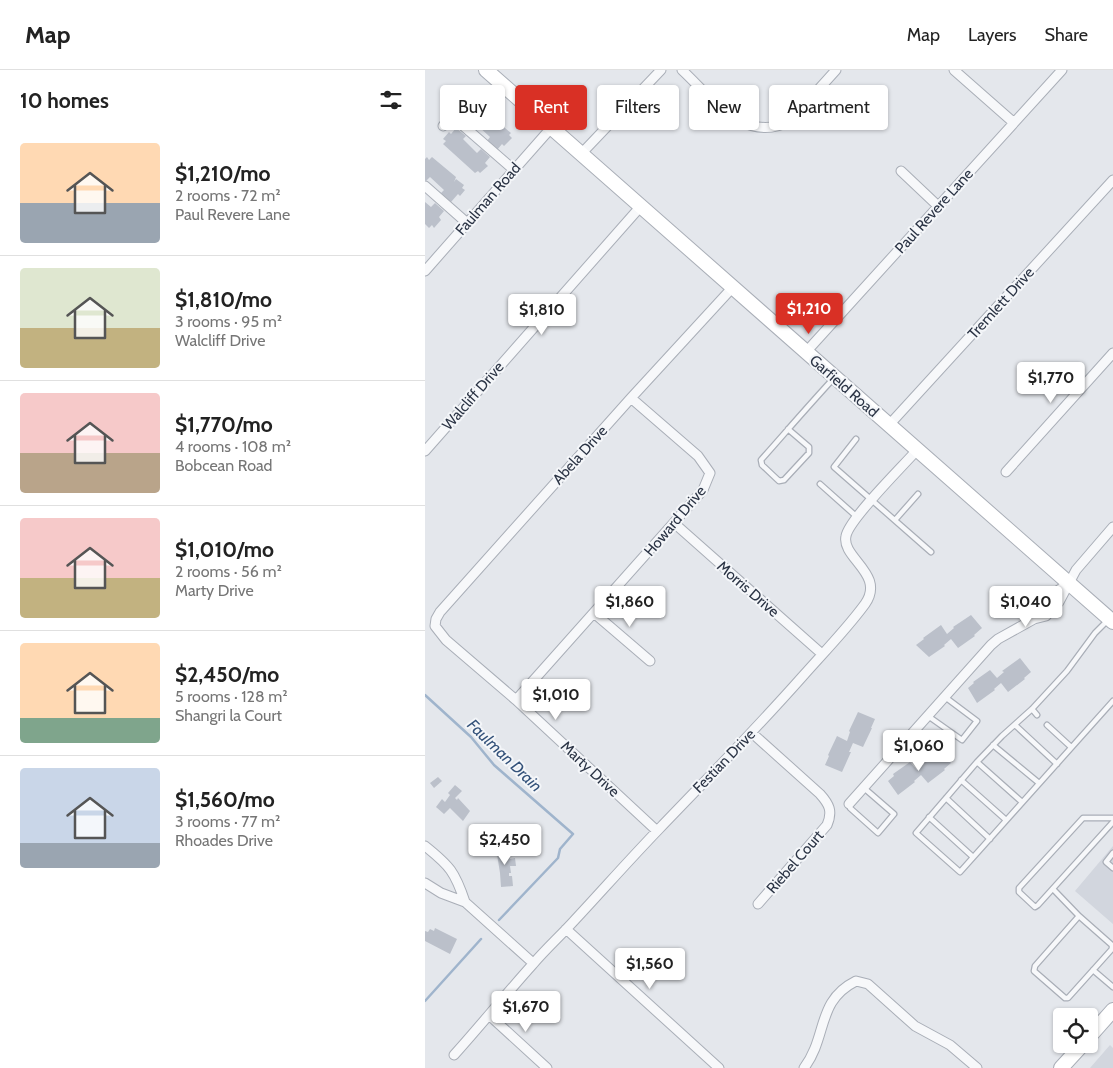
<!DOCTYPE html>
<html lang="en">
<head>
<meta charset="utf-8">
<style>
  body { margin:0; font-family:Cabin,sans-serif; background:#f2f2f2; color:#222; height:100vh; display:flex; flex-direction:column; font-size:19px; white-space:nowrap }
  * { box-sizing:border-box; margin:0 }
  p { font-size:16px; color:#767676 }
  .icon { flex:none; width:28px; height:28px; fill:none; stroke:currentColor; stroke-width:2; stroke-linecap:round; stroke-linejoin:round }
  .map { position:relative; flex:1; overflow:hidden }
  .panel { display:flex; flex-direction:column; background:#fff; width:425px }
  .panel>* { flex:none }
  .hud { position:absolute; left:15px; top:15px; width:475px; height:45px; display:flex; gap:10px }
  .controls { position:absolute; left:628px; top:938px; display:grid; gap:10px }
  .controls a { display:grid; place-items:center; width:45px; height:45px; border-radius:5px; background:#fff; box-shadow:0 1px 4px #0004; font-size:25px }
  .price { position:absolute; translate:-50% -42px; padding:0 11px; border-radius:5px; background:#fff; color:#222; font-size:16px; line-height:32px; filter:drop-shadow(0 1px 2px #0008) }
  .price::after { content:''; position:absolute; left:50%; top:30px; width:15px; height:11px; margin-left:-8px; background:inherit; clip-path:polygon(0 0,100% 0,50% 100%) }
  .price.current { background:#d93025; color:#fff }
  ul { padding:0; list-style:none }
  li { display:flex; align-items:center; gap:15px; height:125px; padding:0 20px }
  li+li { border-top:1px solid #e0e0e0 }
  li span { display:grid; place-items:center; flex:none; width:140px; height:100px; border-radius:5px; color:#555 }
  li>.icon { margin-inline-start:auto }
  span .icon { width:60px; height:60px; fill:#fffc; stroke-width:1 }
  li b { font-size:21px }
  h2 { display:flex; justify-content:space-between; align-items:center; height:60px; padding:0 20px; font-size:21px }
  .tag { padding:0 18px; border-radius:5px; background:#fff; box-shadow:0 1px 4px #0004; font-size:18px; line-height:45px }
  .tag.current { background:#d93025; color:#fff }
  header { display:flex; align-items:center; gap:30px; box-sizing:border-box; height:70px; padding:0 25px; background:#fff; border-bottom:1px solid #e0e0e0 }
  header strong { font-size:24px }
  nav { display:flex; gap:28px; margin-inline-start:auto; font-size:18px }
  main { display:flex; flex:1; min-height:0 }
  .map>svg:first-child { display:block }
</style>
</head>
<body>
<header>
<strong>Map</strong>
<nav><a>Map</a><a>Layers</a><a>Share</a></nav>
</header>
<main>
<section class="panel">
<h2>10 homes<svg class="icon" aria-label="filters" viewBox="0 0 24 24"><path d="M4 7h16M4 17h16"/><circle cx="9" cy="7" r="2"/><circle cx="15" cy="17" r="2"/></svg></h2>
<ul>
<li><span style="background:linear-gradient(#ffd9b3 60%,#9aa5b1 0)"><svg class="icon" aria-label="home" viewBox="0 0 24 24"><path d="M3 11l9-7 9 7M6 9v11h12V9"/></svg></span><div><b>$1,210/mo</b><p>2 rooms · 72 m²</p><p>Paul Revere Lane</p></div></li>
<li><span style="background:linear-gradient(#dfe7d0 60%,#c2b280 0)"><svg class="icon" aria-label="home" viewBox="0 0 24 24"><path d="M3 11l9-7 9 7M6 9v11h12V9"/></svg></span><div><b>$1,810/mo</b><p>3 rooms · 95 m²</p><p>Walcliff Drive</p></div></li>
<li><span style="background:linear-gradient(#f6c9c9 60%,#b9a48a 0)"><svg class="icon" aria-label="home" viewBox="0 0 24 24"><path d="M3 11l9-7 9 7M6 9v11h12V9"/></svg></span><div><b>$1,770/mo</b><p>4 rooms · 108 m²</p><p>Bobcean Road</p></div></li>
<li><span style="background:linear-gradient(#f6c9c9 60%,#c2b280 0)"><svg class="icon" aria-label="home" viewBox="0 0 24 24"><path d="M3 11l9-7 9 7M6 9v11h12V9"/></svg></span><div><b>$1,010/mo</b><p>2 rooms · 56 m²</p><p>Marty Drive</p></div></li>
<li><span style="background:linear-gradient(#ffd9b3 75%,#7fa58c 0)"><svg class="icon" aria-label="home" viewBox="0 0 24 24"><path d="M3 11l9-7 9 7M6 9v11h12V9"/></svg></span><div><b>$2,450/mo</b><p>5 rooms · 128 m²</p><p>Shangri la Court</p></div></li>
<li><span style="background:linear-gradient(#c9d6e8 75%,#9aa5b1 0)"><svg class="icon" aria-label="home" viewBox="0 0 24 24"><path d="M3 11l9-7 9 7M6 9v11h12V9"/></svg></span><div><b>$1,560/mo</b><p>3 rooms · 77 m²</p><p>Rhoades Drive</p></div></li>
</ul>
</section>
<div class="map">
<svg width="688" height="998" viewBox="0 0 688 998">
  <rect width="100%" height="100%" fill="#e4e7ec"/>
  <path fill="#d2d6de" d="M688,776V854L650,821Z
    M685,975L688,978V998H665Z"/>
  <g fill="none" stroke-linecap="round" stroke-linejoin="round">
    <path stroke="#9fb4cc" stroke-width="2.5" d="M0,625L46,667L69,695L148,764L135,779L133,788L74,850
      M0,931L56,869"/>
  </g>
  <path fill="#bbc0ca" d="M48,35L51,37L53,35L86,63L84,65L87,68L79,76L77,74L72,80L62,71L65,67L52,55L48,59L38,50L43,43L42,42Z
    M31,58L41,66L38,69L52,83L56,79L65,87L60,93L63,96L55,103L53,101L50,103L18,74L21,71L18,69L24,62L26,64Z
    M2,87L4,90L7,87L31,107L29,112L31,109L39,115L37,118L40,120L35,126L33,124L26,132L16,123L19,120L5,107L1,111L0,110V89Z
    M0,132L6,137L10,133L19,141L14,147L16,150L9,158L7,155L4,158L0,154Z
    M546,545L557,558L549,565L550,566L533,578L526,569L519,575L520,576L504,587L491,575L499,569L498,568L516,555L522,564L529,558L528,557Z
    M595,588L606,602L599,608L600,609L583,622L576,613L569,619L570,620L552,633L543,618L549,613L548,612L565,600L572,608L579,602L577,601Z
    M433,642L450,649L446,658H447L438,677L428,673L424,682H426L417,702L400,695L404,686L403,685L412,666L422,671L425,662L424,661Z
    M515,679L526,693L519,699L520,700L503,713L496,705L489,711L490,712L473,725L463,711L469,706L468,704L485,692L492,700L499,694L498,692Z
    M13,707L17,711L9,718L5,713Z
    M30,715L37,721L30,728L32,730L33,728L45,741L38,751L25,738L19,744L11,737L17,729L20,732L25,725L23,723Z
    M83,777L85,789L90,788L91,796H85L86,803H84V806H87L88,816L76,817L75,803L71,778Z
    M10,858L32,869L25,884L0,871V861L3,862L5,859L9,861Z"/>
  <g fill="none" stroke-linecap="round" stroke-linejoin="round">
    <defs>
      <path id="lane" d="M363,359L384,377V383L359,410L354,411L337,395L336,390C360,363 384,335 409,308
        M431,369L409,397L506,482
        M395,414L432,447
        M470,450L493,424
        M683,550L670,563L642,601L607,639L577,666L552,692L491,763L535,802L688,631
        M607,639L612,645
        M503,646L537,670L552,651L520,627
        M590,655L632,694
        M622,655L646,677
        M568,675L614,713
        M552,692L597,732
        M536,710L581,750
        M521,728L565,769
        M424,734L425,738L453,763L469,744L439,718
        M504,747L548,787
        M688,748H658L594,818V822L610,837L613,835L688,752
        M688,783L681,792L688,798
        M628,819L654,846L687,875V879L643,928H640L609,901L610,896L654,846
        M668,900L688,917"/>
      <path id="street" d="M257,0C287,28 320,75 365,51L411,0
        M529,0L588,52
        M27,46L89,100
        M18,56L34,38
        M156,84L236,0
        M476,101L513,136
        M0,116L42,153
        M0,201L126,58
        M381,282L637,0
        M464,355L688,110
        M0,381L216,136
        M581,402L688,283
        M249,453L397,584
        M644,514C626,524 616,529 609,549L621,546L634,532L651,500L688,457
        M169,543L225,591
        M91,630L278,420L285,403L273,386L206,328
        M327,663L395,724C404,734 408,741 402,755L333,834
        M424,734L566,575L573,569L609,549
        M232,761L91,630L21,570L10,556L11,549L15,542L206,328L308,217
        M0,776C25,796 30,802 40,832
        M0,813L16,823L40,832L108,893
        M141,859L294,998
        M65,946L122,998
        M29,985C56,955 81,924 108,894C120,880 134,867 147,853C176,822 204,790 234,759C282,709 331,659 377,607C398,583 421,560 440,534C461,504 416,488 421,466C424,449 478,396 492,380
        M379,998C403,966 391,931 431,911L443,914L490,956L525,975L552,998"/>
      <path id="secondary" d="M61,0L688,552
        M664,967L688,940
        M636,998L658,974"/>
    </defs>
    <use href="#lane" stroke="#a9aeb7" stroke-width="7"/>
    <use href="#street" stroke="#a9aeb7" stroke-width="11"/>
    <use href="#secondary" stroke="#a9aeb7" stroke-width="16"/>
    <use href="#lane" stroke="#f7f8fa" stroke-width="4.5"/>
    <use href="#street" stroke="#f7f8fa" stroke-width="9"/>
    <use href="#secondary" stroke="#fff" stroke-width="14"/>
  </g>
  <g text-anchor="middle" stroke-width="4" stroke-linejoin="round" paint-order="stroke">
    <g font-size="15" fill="#2b3445" stroke="#f4f6f9">
      <text transform="translate(63 129) rotate(-49)" y="5">Faulman Road</text>
      <text transform="translate(509 141) rotate(-48)" y="5">Paul Revere Lane</text>
      <text transform="translate(576 233) rotate(-48)" y="5">Tremlett Drive</text>
      <text transform="translate(419 316) rotate(41)" y="5">Garfield Road</text>
      <text transform="translate(48 326) rotate(-49)" y="5">Walcliff Drive</text>
      <text transform="translate(155 385) rotate(-48)" y="5">Abela Drive</text>
      <text transform="translate(250 451) rotate(-50)" y="5">Howard Drive</text>
      <text transform="translate(323 519) rotate(41)" y="5">Morris Drive</text>
      <text transform="translate(299 691) rotate(-46)" y="5">Festian Drive</text>
      <text transform="translate(165 699) rotate(43)" y="5">Marty Drive</text>
      <text transform="translate(370 792) rotate(-49)" y="5">Riebel Court</text>
    </g>
    <g font-size="16" font-style="italic" fill="#34527a" stroke="#f4f6f9">
      <text transform="translate(80 685) rotate(44)" y="6">Faulman Drain</text>
    </g>
  </g>
</svg>
<div class="controls">
<a><svg class="icon" aria-label="locate" viewBox="0 0 24 24"><circle cx="12" cy="12" r="6"/><path d="M12 2v4M12 18v4M2 12h4M18 12h4"/></svg></a>
</div>
<b class="price current" style="left:384px;top:265px">$1,210</b>
<b class="price" style="left:117px;top:266px">$1,810</b>
<b class="price" style="left:626px;top:334px">$1,770</b>
<b class="price" style="left:205px;top:558px">$1,860</b>
<b class="price" style="left:601px;top:558px">$1,040</b>
<b class="price" style="left:131px;top:651px">$1,010</b>
<b class="price" style="left:494px;top:702px">$1,060</b>
<b class="price" style="left:80px;top:796px">$2,450</b>
<b class="price" style="left:225px;top:920px">$1,560</b>
<b class="price" style="left:101px;top:963px">$1,670</b>
<div class="hud">
<a class="tag">Buy</a>
<a class="tag current">Rent</a>
<a class="tag">Filters</a>
<a class="tag">New</a>
<a class="tag">Apartment</a>
</div>
</div>
</main>
</body>
</html>
